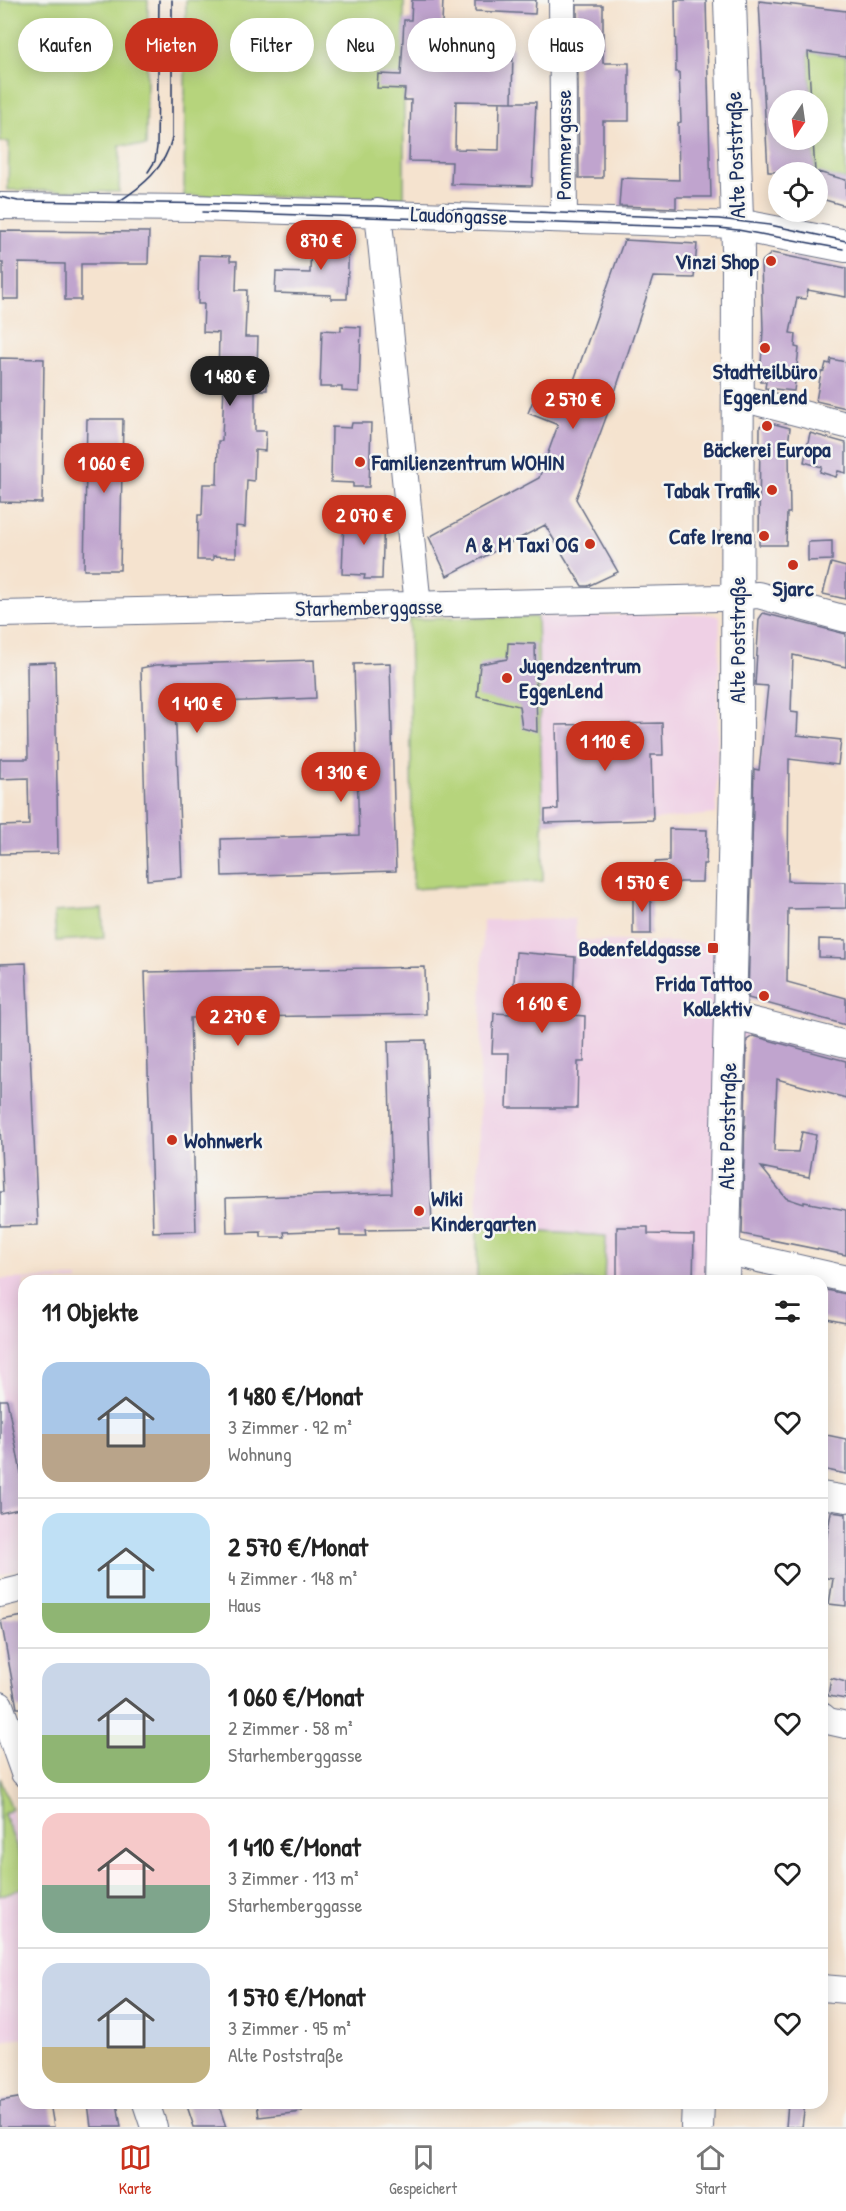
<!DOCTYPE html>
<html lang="de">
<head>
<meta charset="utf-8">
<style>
  body { margin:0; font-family:"Patrick Hand",sans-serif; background:#f2f2f2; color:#222; height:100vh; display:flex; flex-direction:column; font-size:22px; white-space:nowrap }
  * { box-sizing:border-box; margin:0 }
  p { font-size:20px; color:#767676 }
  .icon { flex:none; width:33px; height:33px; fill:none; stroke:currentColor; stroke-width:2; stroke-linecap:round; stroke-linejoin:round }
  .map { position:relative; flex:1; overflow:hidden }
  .panel { position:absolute; left:18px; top:1275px; width:810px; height:834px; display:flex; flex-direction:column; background:#fff; border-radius:18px; box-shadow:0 3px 15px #0003 }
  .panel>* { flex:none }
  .banner { position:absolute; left:18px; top:18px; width:810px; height:54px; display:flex; gap:12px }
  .needle { width:39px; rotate:193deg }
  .fabs { position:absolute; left:768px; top:90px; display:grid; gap:12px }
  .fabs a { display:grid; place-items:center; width:60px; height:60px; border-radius:50%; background:#fff; box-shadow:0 3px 15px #0003; font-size:30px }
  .price { position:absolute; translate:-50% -51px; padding:0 14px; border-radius:21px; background:#c8321e; color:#fff; font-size:20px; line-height:39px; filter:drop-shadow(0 2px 3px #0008) }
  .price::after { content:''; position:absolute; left:50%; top:36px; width:18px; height:14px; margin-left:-9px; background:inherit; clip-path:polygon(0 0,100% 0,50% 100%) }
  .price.selected { background:#222; color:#fff }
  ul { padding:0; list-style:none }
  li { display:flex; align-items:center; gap:18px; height:150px; padding:0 24px }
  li+li { border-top:2px solid #e0e0e0 }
  li span { display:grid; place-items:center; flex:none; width:168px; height:120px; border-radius:18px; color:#555 }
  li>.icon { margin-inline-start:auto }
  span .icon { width:72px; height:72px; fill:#fffc; stroke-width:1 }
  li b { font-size:26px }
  h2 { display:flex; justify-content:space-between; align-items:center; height:72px; padding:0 24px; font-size:26px }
  .chip { padding:0 21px; border-radius:27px; background:#fff; box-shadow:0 3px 15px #0003; font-size:21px; line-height:54px }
  .chip.selected { background:#c8321e; color:#fff }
  .tab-bar { display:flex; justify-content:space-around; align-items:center; height:84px; border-top:2px solid #e0e0e0; background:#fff; font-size:16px; color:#767676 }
  .tab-bar a { display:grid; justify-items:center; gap:3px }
  .tab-bar .selected { color:#c8321e }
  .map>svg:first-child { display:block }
</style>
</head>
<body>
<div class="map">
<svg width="846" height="2127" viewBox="0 0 846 2127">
  <rect width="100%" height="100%" fill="#f6f6f2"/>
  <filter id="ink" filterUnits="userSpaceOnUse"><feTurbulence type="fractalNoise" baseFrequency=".0167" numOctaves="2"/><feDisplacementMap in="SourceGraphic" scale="12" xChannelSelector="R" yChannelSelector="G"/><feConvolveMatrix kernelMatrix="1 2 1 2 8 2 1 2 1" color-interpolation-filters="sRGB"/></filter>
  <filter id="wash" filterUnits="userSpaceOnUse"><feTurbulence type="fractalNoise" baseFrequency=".008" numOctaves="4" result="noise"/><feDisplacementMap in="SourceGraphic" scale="24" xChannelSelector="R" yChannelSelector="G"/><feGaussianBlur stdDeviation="1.35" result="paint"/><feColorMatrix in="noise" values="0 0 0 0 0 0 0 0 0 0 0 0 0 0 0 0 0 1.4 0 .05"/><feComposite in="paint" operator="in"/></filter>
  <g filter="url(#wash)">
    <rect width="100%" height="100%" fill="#f5e3cf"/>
    <path fill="#efd0e5" d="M705,614L720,616L716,814L632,822L543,823L537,617Z
      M575,919L576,940L750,944L746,1000L748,1034L743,1040L737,1239L742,1264L739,1281H604L606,1236L477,1228L483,920Z
      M78,1278V1281H24V1568L0,1575V1279Z
      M0,1778L12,1809L18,1839L24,1838V2038L0,2041Z"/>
    <path fill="#b6d47b" stroke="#68826c" stroke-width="1.5" d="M0,0H148L146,146L120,145L119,192L8,190L9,142H0Z
      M186,0H404V198L184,196Z
      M808,52L846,57V180L815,172L813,140H818V100H811Z
      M537,617L543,823V881L413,889L409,619Z
      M102,909L104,938L56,941L54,912Z
      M477,1228L606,1236L604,1281H477Z
      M0,1778L12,1809L4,1814L24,1866V1887L0,1896Z"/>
    <g id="blocks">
      <path fill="#c0a4ce" d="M412,0H443L441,47L513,48L512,102L456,101L455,149L499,150L500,102H536L532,186L451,184L452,162L409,161L411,100H404L405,89L377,88L378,74L401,75L404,20H411Z
        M475,0H536L535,14L475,11Z
        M675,0H706L711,197H676V208L619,206L621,178L679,180L678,123L681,122L679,72H676Z
        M759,1L846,11V57L808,52L811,100H778V140H813L815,172H768Z
        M577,5H603V63H629V121H603V178H579Z
        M818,172L846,180V206L818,198Z
        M0,231L149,232L148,264H81V300H65V264L19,263V299H3V263H0Z
        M330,235H349L347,299H331V295L275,293L276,272L310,273L311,239L330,240Z
        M624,240L697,244L694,278L653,277L611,404L576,499L618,572L588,586H582L545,525L447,576L429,537L539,478L558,425L528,413L539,386L568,397Z
        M772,253L846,268V297L808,290L806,299L797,298L790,333L796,334L795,347L799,348L794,391L765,388L766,382H760L763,330L761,262Z
        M199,255L230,256V261H237L236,290H247L245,337H258L257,368H267V390H255V431H266L265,451L255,450L254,481L247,480L245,527L236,526V557L213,556V560H197L198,515H202L203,484H217L218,441H222L224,382H218L219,333L203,332L204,304H198Z
        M341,326L361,327L359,392L342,391V387H320L322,330L341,331Z
        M0,358L44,359L42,503L0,502Z
        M831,359L846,362V408L816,401L821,372L824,371L826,363L830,364Z
        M87,419H123L120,570H84Z
        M767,422L790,428L787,453H789L790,513H787L786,545H759L760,426Z
        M352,423H371L369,487H353V483L331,482L332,427L351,428Z
        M810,433L846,443V473L838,471L836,477L820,472L822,467L804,462Z
        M364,513L384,514L382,579H364L365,575L342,574L344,518L363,519Z
        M832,541V560L808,561V542Z
        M831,563L846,567V599L823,594Z
        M763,613L846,634V667L793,655L791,712L798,713L797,735L841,740L838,765L789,759L788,881L846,882V908L788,909L787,982L846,998V1025L748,998L754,769L759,770L768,686L755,685L759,619Z
        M508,643L535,644L537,732L522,728L519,706L477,696L480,664L507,659Z
        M314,660L316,698L175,704L182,877L147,880L141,668L156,665Z
        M55,662L58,853L0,854V826L29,825L28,778L0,779V759H28L27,663Z
        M390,663L396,871L222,876L221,839L359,835L354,664Z
        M662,723L663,755H651L653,820L545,823V810L558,809L556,725Z
        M669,829L707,830L706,864H703L702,882H681L655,887V862L669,861Z
        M651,892V934H633V893Z
        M819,939L846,940V958L819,957Z
        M516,952L575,957L572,1015L585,1016L584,1062H578L577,1108H507L509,1053H492L494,1013L512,1014Z
        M26,963L38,1225L0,1226V1192H3L0,1124V964Z
        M425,967L426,1014L190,1018L196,1231L153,1232L145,972Z
        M753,1036L846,1061V1098L777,1079L774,1151L798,1152L802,1132L816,1135L809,1177L761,1167L786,1198L804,1204V1202L846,1210V1255L742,1234L747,1040Z
        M426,1040L432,1229L365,1230L366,1236H340V1230L284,1232L285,1237H261V1232L227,1233L226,1198L392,1193L388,1041Z
        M617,1227H648V1234L694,1235L693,1281H617Z
        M822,1289L846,1294V1323L822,1318Z
        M0,1400H7L22,1478L24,1477V1508L0,1513Z
        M822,1434L846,1439V1474L822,1469Z
        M831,1512L846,1514V1606L829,1604L833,1579L822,1577V1563Z
        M24,1616V1708H17L1,1620Z
        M831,1678L846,1682V1699L828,1696Z
        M24,2097V2103H50L54,2127H0V2101Z
        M88,2103H117L121,2127H91Z
        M186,2103H218L226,2127H194Z
        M257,2103H302V2112L259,2117Z
        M788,2103H805L802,2127H786Z"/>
    </g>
  </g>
  <g filter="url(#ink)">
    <use href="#blocks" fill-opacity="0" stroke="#676e86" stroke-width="1.5"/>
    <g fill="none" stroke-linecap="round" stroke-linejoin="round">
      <defs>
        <path id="minor" d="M562,0L564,219
          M0,206L193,208L738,225
          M378,212L418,606
          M737,397L846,425
          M0,614L721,598L758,595L846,619
          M730,1015L846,1044
          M724,1251L846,1279
          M822,1495L846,1499
          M0,1594L24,1588
          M0,1705L24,1773
          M822,1716L828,1721L846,1725
          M822,1988L846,1990
          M146,2103L154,2127"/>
        <path id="major" d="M738,225L846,246
          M723,1281L737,745L738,250L730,0
          M697,2127L698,2103"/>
      </defs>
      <use href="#minor" stroke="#676e86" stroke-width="28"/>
      <use href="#major" stroke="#676e86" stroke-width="34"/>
      <use href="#minor" stroke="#fff" stroke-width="26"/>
      <use href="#major" stroke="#fff" stroke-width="32"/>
      <path stroke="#1b2f5e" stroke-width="1.5" d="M148,172L155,161L157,147L159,0
        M0,197L18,201L377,206L719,219L770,225L846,241
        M118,202C143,186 165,168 172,138V0
        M203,212L719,228L738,230L843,249"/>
    </g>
  </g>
  <g fill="#c8321e" stroke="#f6f6f2" stroke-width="2">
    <circle cx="771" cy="261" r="6"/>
    <circle cx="765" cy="348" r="6"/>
    <circle cx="767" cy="426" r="6"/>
    <circle cx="360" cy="462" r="6"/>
    <circle cx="772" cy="490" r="6"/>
    <circle cx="764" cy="536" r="6"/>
    <circle cx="590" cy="544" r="6"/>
    <circle cx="793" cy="565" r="6"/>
    <circle cx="507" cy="678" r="6"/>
    <rect x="707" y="942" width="12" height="12" rx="3"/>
    <circle cx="764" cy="996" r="6"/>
    <circle cx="172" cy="1140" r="6"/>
    <circle cx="419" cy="1211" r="6"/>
  </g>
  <g text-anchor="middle" stroke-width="5" stroke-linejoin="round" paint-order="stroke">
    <g font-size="22" fill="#1b2f5e" stroke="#f6f6f2">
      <text transform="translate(563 145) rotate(-90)" y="8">Pommergasse</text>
      <text transform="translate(735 155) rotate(-92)" y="8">Alte Poststraße</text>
      <text transform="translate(459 215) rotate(2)" y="8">Laudongasse</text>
      <text transform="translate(369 607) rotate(-1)" y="8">Starhemberggasse</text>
      <text transform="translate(737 640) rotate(-90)" y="8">Alte Poststraße</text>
      <text transform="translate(727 1126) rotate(-89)" y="8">Alte Poststraße</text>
    </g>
    <g font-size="22" font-weight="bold" fill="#1b2f5e" stroke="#f6f6f2" text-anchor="end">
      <text x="759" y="269">Vinzi Shop</text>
      <text x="765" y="379" text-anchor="middle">Stadtteilbüro<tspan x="765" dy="25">EggenLend</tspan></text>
      <text x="767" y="457" text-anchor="middle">Bäckerei Europa</text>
      <text x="372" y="470" text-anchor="start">Familienzentrum WOHIN</text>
      <text x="760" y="498">Tabak Trafik</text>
      <text x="752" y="544">Cafe Irena</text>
      <text x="578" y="552">A &amp; M Taxi OG</text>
      <text x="793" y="596" text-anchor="middle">Sjarc</text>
      <text x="519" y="673" text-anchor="start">Jugendzentrum<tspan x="519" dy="25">EggenLend</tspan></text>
      <text x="701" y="956">Bodenfeldgasse</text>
      <text x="752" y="991">Frida Tattoo<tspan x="752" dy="25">Kollektiv</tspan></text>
      <text x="184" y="1148" text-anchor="start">Wohnwerk</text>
      <text x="431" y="1206" text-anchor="start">Wiki<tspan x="431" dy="25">Kindergarten</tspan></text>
    </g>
  </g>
</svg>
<div class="fabs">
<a><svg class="needle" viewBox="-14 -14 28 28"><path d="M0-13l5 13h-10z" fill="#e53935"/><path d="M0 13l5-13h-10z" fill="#767676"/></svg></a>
<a><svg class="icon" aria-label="locate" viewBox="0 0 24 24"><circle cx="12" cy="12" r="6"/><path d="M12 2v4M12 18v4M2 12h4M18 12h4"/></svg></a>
</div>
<b class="price" style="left:321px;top:271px">870 €</b>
<b class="price selected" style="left:230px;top:407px">1 480 €</b>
<b class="price" style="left:573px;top:430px">2 570 €</b>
<b class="price" style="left:104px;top:494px">1 060 €</b>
<b class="price" style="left:364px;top:546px">2 070 €</b>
<b class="price" style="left:197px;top:734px">1 410 €</b>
<b class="price" style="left:605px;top:772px">1 110 €</b>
<b class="price" style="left:341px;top:803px">1 310 €</b>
<b class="price" style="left:642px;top:913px">1 570 €</b>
<b class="price" style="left:542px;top:1034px">1 610 €</b>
<b class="price" style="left:238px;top:1047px">2 270 €</b>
<div class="banner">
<a class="chip">Kaufen</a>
<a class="chip selected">Mieten</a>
<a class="chip">Filter</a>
<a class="chip">Neu</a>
<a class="chip">Wohnung</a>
<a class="chip">Haus</a>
</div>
<section class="panel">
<h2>11 Objekte<svg class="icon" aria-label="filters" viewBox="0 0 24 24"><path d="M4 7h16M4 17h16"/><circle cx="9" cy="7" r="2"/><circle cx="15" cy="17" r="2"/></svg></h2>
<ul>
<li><span style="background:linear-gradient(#a9c7e8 60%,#b9a48a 0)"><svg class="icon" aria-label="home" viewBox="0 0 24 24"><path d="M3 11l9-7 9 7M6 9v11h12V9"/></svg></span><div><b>1 480 €/Monat</b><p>3 Zimmer · 92 m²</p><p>Wohnung</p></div><svg class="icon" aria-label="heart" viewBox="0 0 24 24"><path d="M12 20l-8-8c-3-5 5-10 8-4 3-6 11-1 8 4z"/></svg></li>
<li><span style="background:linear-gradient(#bfe0f5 75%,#8fb573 0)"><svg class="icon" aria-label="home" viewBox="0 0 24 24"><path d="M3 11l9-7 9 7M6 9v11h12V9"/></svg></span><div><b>2 570 €/Monat</b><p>4 Zimmer · 148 m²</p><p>Haus</p></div><svg class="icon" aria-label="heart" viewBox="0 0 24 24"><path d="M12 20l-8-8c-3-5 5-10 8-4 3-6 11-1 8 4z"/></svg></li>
<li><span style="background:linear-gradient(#c9d6e8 60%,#8fb573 0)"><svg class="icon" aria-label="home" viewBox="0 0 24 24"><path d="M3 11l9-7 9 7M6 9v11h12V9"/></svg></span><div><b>1 060 €/Monat</b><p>2 Zimmer · 58 m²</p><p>Starhemberggasse</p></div><svg class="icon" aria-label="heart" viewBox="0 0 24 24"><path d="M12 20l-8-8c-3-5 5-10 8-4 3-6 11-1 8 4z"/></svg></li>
<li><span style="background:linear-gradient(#f6c9c9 60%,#7fa58c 0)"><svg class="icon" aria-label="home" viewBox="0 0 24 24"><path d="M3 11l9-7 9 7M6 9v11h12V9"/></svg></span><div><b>1 410 €/Monat</b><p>3 Zimmer · 113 m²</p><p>Starhemberggasse</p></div><svg class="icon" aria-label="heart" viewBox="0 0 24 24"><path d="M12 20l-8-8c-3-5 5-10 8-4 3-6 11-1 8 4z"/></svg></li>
<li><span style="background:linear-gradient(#c9d6e8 70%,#c2b280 0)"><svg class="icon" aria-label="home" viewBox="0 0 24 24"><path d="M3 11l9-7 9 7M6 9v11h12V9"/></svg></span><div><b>1 570 €/Monat</b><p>3 Zimmer · 95 m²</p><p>Alte Poststraße</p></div><svg class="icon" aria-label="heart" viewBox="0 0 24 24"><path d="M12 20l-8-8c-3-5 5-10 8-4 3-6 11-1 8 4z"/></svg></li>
</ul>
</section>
</div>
<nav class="tab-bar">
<a class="selected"><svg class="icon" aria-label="map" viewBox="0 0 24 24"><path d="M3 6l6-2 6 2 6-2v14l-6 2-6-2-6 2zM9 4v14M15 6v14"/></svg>Karte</a>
<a><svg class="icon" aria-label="saved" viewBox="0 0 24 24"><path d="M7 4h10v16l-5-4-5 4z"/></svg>Gespeichert</a>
<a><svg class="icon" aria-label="home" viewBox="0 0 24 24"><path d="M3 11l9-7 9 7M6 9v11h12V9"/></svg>Start</a>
</nav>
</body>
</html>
